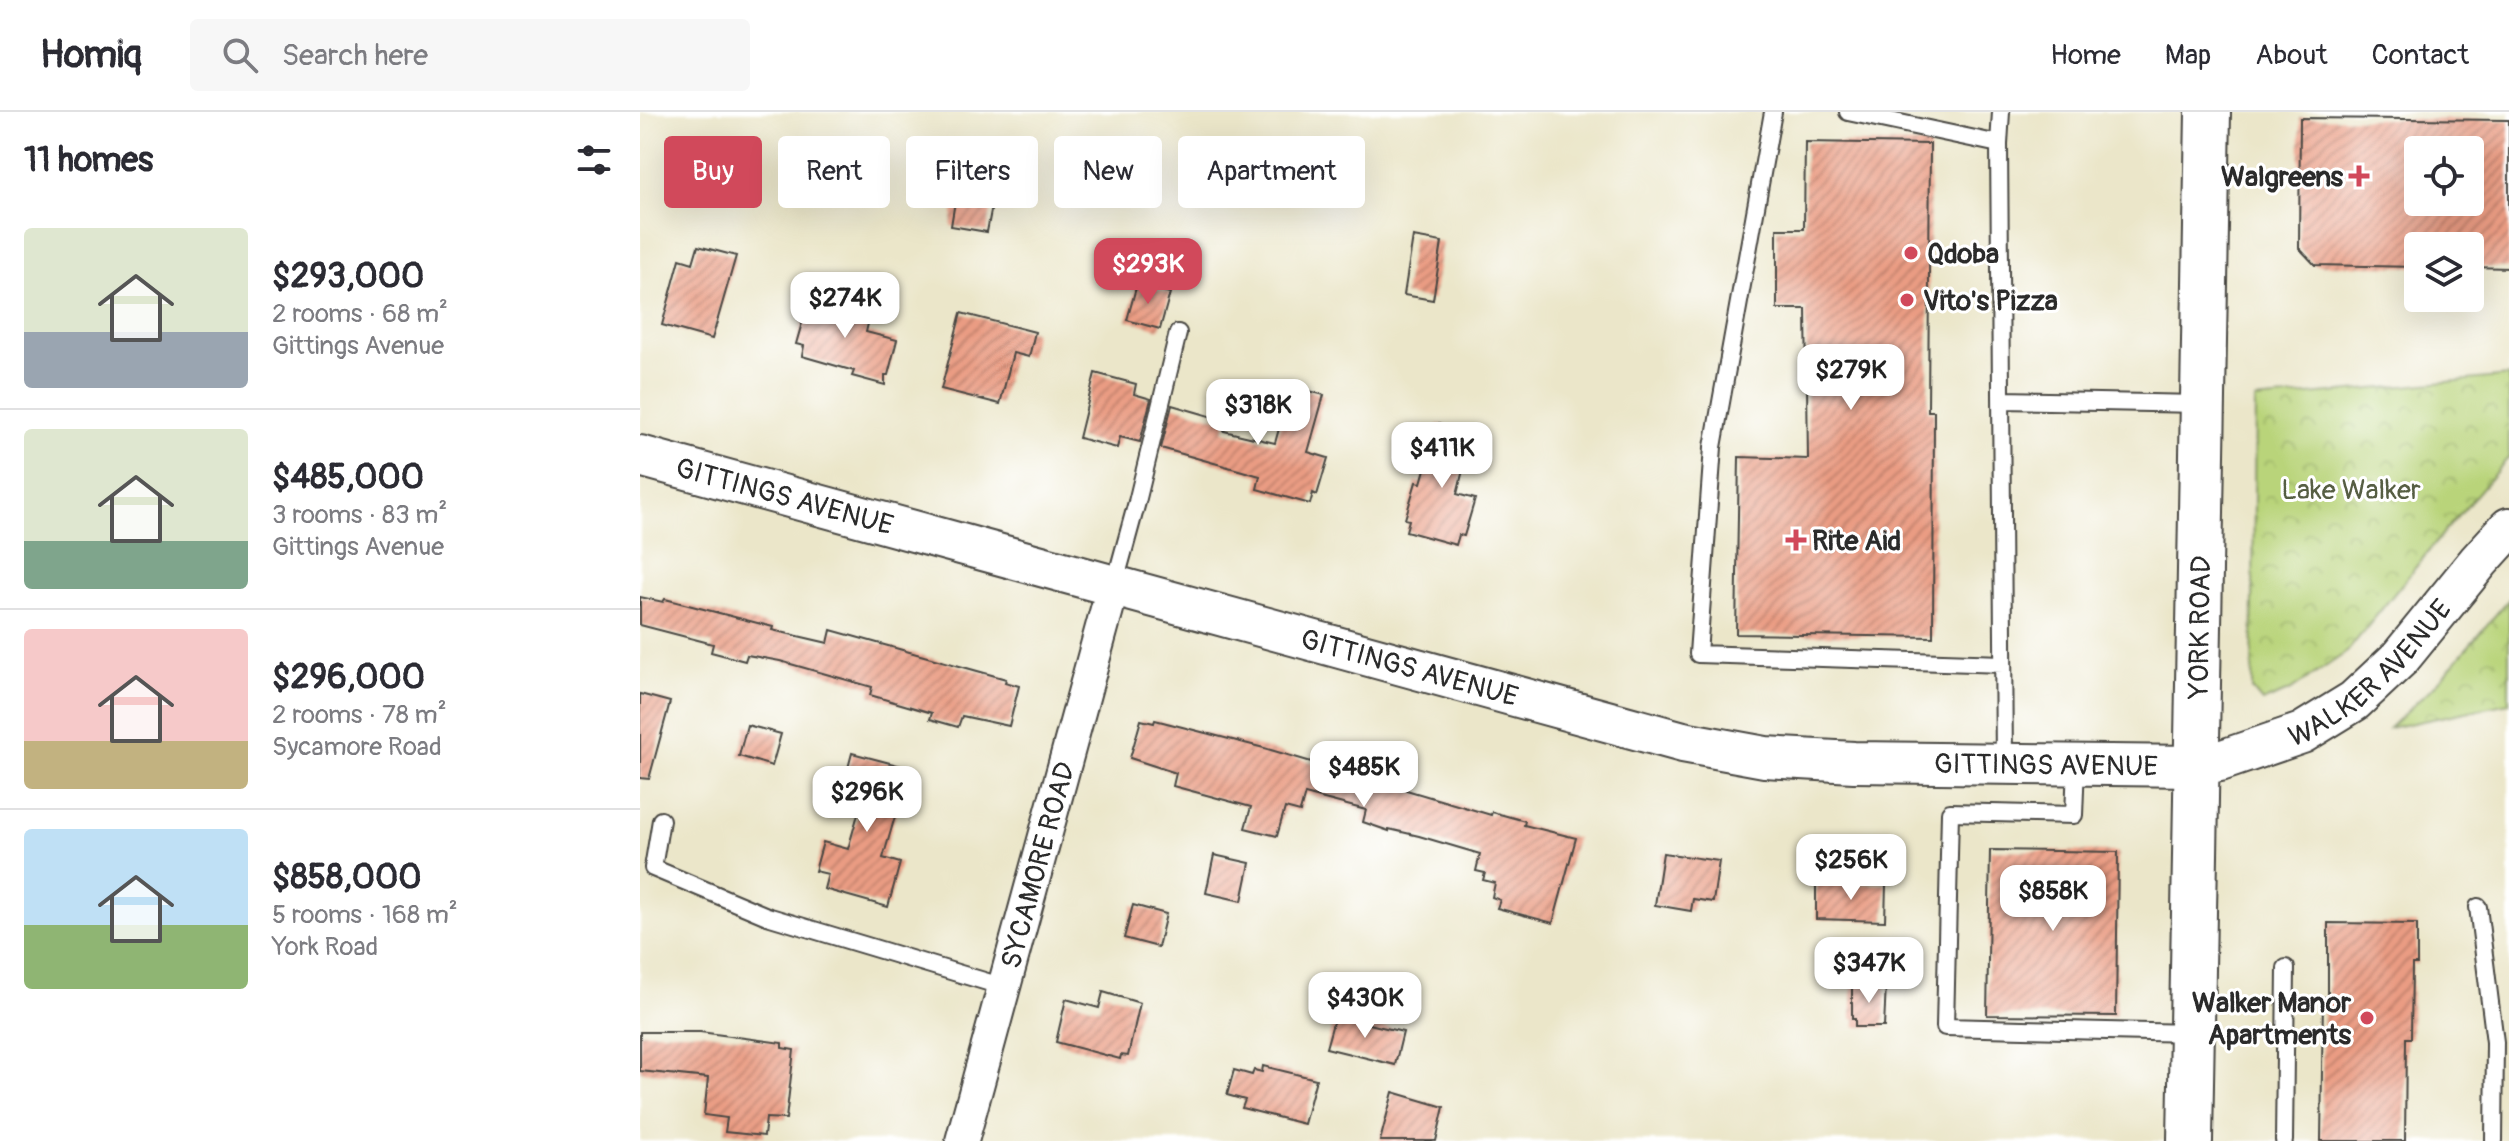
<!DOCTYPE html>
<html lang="en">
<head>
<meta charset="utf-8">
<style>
  body { margin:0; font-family:Pangolin,sans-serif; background:#f7f7f7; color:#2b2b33; height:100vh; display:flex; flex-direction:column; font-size:30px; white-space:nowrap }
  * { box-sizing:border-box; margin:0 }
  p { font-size:26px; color:#7c7c81 }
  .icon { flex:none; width:44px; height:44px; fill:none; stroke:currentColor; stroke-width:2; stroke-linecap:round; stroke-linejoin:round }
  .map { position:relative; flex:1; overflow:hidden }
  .drawer { display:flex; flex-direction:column; background:#fff; width:640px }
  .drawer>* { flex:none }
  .guide { position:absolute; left:24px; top:24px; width:760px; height:72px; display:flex; gap:16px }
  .buttons { position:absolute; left:1764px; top:24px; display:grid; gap:16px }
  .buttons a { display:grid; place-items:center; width:80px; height:80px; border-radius:8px; background:#fff; box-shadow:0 8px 32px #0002; font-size:40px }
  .price { position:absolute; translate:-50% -68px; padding:0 18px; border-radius:16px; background:#fff; color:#222; font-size:26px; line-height:52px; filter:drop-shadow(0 2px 4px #0008) }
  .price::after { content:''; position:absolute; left:50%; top:48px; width:24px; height:18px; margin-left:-12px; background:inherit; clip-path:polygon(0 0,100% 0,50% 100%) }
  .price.on { background:#d1495b; color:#fff }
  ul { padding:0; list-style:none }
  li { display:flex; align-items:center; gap:24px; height:200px; padding:0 24px }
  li+li { border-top:2px solid #e1e1e2 }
  li span { display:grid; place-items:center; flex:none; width:224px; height:160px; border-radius:8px; color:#555 }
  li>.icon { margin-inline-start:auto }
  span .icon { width:96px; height:96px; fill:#fffc; stroke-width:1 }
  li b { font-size:34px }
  h2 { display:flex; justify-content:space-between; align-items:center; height:96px; padding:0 24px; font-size:34px }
  .pill { padding:0 28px; border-radius:8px; background:#fff; box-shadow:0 8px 32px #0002; font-size:28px; line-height:72px }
  .pill.on { background:#d1495b; color:#fff }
  header { display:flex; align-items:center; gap:48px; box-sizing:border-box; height:112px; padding:0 40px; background:#fff; border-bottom:2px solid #e1e1e2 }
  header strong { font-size:38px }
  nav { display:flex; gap:44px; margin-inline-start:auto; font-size:28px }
  .search { width:560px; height:72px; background:#f7f7f7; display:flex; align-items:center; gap:20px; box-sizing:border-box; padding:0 28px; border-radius:8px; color:#7c7c81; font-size:30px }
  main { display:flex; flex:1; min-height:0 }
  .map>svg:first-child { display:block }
</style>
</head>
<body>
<header>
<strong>Homiq</strong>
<div class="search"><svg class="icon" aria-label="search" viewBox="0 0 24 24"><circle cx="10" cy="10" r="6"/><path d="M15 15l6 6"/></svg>Search here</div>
<nav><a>Home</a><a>Map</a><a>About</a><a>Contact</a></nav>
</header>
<main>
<section class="drawer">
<h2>11 homes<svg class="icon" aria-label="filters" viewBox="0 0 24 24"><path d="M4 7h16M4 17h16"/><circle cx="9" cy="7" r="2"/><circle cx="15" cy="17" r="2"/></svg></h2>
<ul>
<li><span style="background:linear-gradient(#dfe7d0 65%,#9aa5b1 0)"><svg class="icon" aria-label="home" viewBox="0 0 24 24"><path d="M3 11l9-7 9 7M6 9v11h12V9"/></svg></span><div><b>$293,000</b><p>2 rooms · 68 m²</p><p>Gittings Avenue</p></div></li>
<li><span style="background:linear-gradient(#dfe7d0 70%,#7fa58c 0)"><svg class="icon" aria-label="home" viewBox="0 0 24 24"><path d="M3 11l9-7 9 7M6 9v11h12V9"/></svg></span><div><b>$485,000</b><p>3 rooms · 83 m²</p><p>Gittings Avenue</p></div></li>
<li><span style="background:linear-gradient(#f6c9c9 70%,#c2b280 0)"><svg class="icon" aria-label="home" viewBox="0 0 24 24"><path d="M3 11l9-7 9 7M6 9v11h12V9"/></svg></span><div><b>$296,000</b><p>2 rooms · 78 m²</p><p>Sycamore Road</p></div></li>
<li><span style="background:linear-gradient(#bfe0f5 60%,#8fb573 0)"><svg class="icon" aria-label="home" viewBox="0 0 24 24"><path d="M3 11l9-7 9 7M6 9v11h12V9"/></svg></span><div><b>$858,000</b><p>5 rooms · 168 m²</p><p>York Road</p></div></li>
</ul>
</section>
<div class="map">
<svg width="1869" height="1029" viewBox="0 0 1869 1029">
  <defs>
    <pattern id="park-crowns" width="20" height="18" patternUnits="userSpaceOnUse" patternTransform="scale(2)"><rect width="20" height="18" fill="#b9d47a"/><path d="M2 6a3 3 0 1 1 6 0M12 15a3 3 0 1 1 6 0" fill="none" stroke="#9fb66a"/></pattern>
    <pattern id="building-hatch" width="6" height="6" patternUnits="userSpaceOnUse" patternTransform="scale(2)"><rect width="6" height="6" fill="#ea9c83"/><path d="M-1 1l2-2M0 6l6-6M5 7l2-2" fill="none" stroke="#be7f6b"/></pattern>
  </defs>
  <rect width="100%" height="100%" fill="#fff"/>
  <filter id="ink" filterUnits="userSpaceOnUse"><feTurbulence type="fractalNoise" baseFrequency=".0125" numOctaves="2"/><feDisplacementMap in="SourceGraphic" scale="16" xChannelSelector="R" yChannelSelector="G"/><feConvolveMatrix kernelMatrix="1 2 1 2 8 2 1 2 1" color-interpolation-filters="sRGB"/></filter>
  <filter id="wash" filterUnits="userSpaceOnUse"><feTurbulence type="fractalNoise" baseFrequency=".006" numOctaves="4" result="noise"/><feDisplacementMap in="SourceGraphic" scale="32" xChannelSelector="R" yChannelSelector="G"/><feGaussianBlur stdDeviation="1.8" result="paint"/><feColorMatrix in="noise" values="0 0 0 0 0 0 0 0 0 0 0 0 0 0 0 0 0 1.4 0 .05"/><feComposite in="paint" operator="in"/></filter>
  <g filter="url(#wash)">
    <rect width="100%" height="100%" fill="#ebe6c9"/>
    <path fill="url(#park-crowns)" stroke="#728052" stroke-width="2" d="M1869,264V345L1805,419L1707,540L1651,578L1622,590L1612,578L1615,288Z
      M1869,487V591L1749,616L1797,571Z"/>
    <g id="blocks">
      <path fill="url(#building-hatch)" fill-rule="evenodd" d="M1660,6L1869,8V156L1830,155V134H1778V155L1675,153L1659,136ZM1778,38H1830V90H1778Z
        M1165,30L1290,32L1288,299H1294L1293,525L1096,522L1099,345L1168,347L1166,197H1137V117H1164Z
        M317,77L354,83L347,120L311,114Z
        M773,125L802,130L793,188L764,183Z
        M58,134L96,144L72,227L22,213L40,147L53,151Z
        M497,172L530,181L520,217L487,208Z
        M170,183L231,199L226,220L257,228L248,263H245V273L212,264L214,259L162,244L164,234L156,232Z
        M321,201L395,220L389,245L373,241L360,292L301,277Z
        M455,261L496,272L494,282L511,287L500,330L480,325L477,336L439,326Z
        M651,274L684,283L668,340L688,346L677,383L673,381L670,392L617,377L620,364L521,336L532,293L587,309L584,319L635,331Z
        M798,312L832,322L817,382L835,387L824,424L819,423L816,433L766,419L769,408L765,407L776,370L781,371Z
        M0,485L23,490L25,487L133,515L132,518L188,531L191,518L366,567L365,570L379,574L369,614L322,604L318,615L290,607L292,601L230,583L232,575L140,549L107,543L105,549L71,540L73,532L0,513Z
        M0,582L30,590L9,667L0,666Z
        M501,608L514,611L515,608L624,636L851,703L852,700L885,709L884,713L936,726L913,811L857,796L860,788L852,785L855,771L843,768L845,761L836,759L840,742L779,724L749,717V719L723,710L726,698L665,682L660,700L645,696L637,724L605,716L611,695L533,674L536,661L490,646Z
        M107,613L141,622L132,654L99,644Z
        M212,641L269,656L243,746L260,751L248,795L184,777L188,762L175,759L183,730L208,737L224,681L203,675Z
        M1350,738L1478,740L1476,904L1347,903Z
        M1023,741L1079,749L1073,790L1053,787L1051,799L1015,793Z
        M574,743L610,751L602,789L566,781Z
        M1176,772H1246L1245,809L1176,807Z
        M493,793L526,802L518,835L484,826Z
        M1688,811L1777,812V852H1772L1771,926H1766L1765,1029H1681L1683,885H1688Z
        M1212,872H1246L1244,915H1215V907H1212Z
        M463,880L500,891L488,944L481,943L480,947L416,930L426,887L459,896Z
        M695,904L763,920L755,953L686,936Z
        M0,920H60L142,931V936L154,938L146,1007L126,1006L124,1024L85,1020L87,1006L64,1003L68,966L0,959Z
        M623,954L676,967L664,1012L602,996L605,988L587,983L594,958L612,963L614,958L622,960Z
        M753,980L804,995L796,1029H740Z"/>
    </g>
  </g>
  <g filter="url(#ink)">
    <use href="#blocks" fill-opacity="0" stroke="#484743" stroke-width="2"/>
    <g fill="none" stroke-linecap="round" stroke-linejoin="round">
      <defs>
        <path id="service" d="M1133,0L1073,335L1058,542L1363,552
          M1208,0L1359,32
          M1361,0L1359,32L1364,650
          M1362,288L1560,292
          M474,474L497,390L538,221
          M1436,653L1434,703L1310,700L1305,915L1551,921
          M21,708L13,756L127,804L364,875
          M1838,795L1855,930L1854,1029
          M1644,1029L1646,856"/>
        <g id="minor">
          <path id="s1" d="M322,1029L473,475"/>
        </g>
        <g id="tertiary">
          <path id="s2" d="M0,344L1043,630L1125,645L1214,650L1556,654L1580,649L1662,621L1714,589L1760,546L1839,449L1869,416"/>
        </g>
        <g id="primary">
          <path id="s3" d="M1550,1029L1568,0"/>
        </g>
      </defs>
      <use href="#service" stroke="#484743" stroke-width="20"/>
      <use href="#minor" stroke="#484743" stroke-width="36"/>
      <use href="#tertiary" stroke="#484743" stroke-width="44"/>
      <use href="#primary" stroke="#484743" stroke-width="48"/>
      <use href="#service" stroke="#fff" stroke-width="16"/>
      <use href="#minor" stroke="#fff" stroke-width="32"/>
      <use href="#tertiary" stroke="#fff" stroke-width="40"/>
      <use href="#primary" stroke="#fff" stroke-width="44"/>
    </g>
  </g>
  <g fill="#d1495b" stroke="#fff" stroke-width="3">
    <path d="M1715 52h8v8h8v8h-8v8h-8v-8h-8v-8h8z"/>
    <circle cx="1271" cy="141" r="8"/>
    <circle cx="1267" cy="188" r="8"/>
    <path d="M1152 416h8v8h8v8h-8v8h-8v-8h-8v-8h8z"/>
    <circle cx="1727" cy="906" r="8"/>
  </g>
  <g text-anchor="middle" stroke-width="6" stroke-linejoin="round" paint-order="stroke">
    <g font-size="28" font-weight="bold" fill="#2b2b2b" stroke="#fff" text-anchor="start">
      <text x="1703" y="74" text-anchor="end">Walgreens</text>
      <text x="1287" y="151">Qdoba</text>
      <text x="1283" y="198">Vito's Pizza</text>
      <text x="1172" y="438">Rite Aid</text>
      <text x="1711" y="900" text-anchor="end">Walker Manor<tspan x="1711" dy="32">Apartments</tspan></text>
    </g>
    <g font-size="28" fill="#565e43" stroke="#fff">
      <text x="1711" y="387">Lake Walker</text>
    </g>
    <g font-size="28" fill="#2b2b2b" stroke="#fff">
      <text dy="10" stroke="none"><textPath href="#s2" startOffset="150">GITTINGS AVENUE</textPath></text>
      <text dy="10" stroke="none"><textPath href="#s3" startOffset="514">YORK ROAD</textPath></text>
      <text dy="10" stroke="none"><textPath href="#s2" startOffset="1798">WALKER AVENUE</textPath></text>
      <text dy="10" stroke="none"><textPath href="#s2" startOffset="798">GITTINGS AVENUE</textPath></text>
      <text dy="10" stroke="none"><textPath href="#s2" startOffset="1446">GITTINGS AVENUE</textPath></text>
      <text dy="10" stroke="none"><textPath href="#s1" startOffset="286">SYCAMORE ROAD</textPath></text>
    </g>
  </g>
</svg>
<div class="buttons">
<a><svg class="icon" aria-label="locate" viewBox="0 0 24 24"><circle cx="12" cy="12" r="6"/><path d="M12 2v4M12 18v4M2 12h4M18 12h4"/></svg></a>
<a><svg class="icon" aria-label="layers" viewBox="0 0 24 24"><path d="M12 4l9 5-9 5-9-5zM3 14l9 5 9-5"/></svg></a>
</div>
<b class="price on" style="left:508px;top:194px">$293K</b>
<b class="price" style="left:205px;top:228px">$274K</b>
<b class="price" style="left:1211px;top:300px">$279K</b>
<b class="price" style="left:618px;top:335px">$318K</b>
<b class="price" style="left:802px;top:378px">$411K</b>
<b class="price" style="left:724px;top:697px">$485K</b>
<b class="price" style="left:227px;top:722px">$296K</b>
<b class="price" style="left:1211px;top:790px">$256K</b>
<b class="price" style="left:1413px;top:821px">$858K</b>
<b class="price" style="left:1229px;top:893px">$347K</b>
<b class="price" style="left:725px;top:928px">$430K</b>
<div class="guide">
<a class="pill on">Buy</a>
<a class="pill">Rent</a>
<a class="pill">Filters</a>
<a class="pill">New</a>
<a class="pill">Apartment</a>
</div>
</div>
</main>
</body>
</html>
